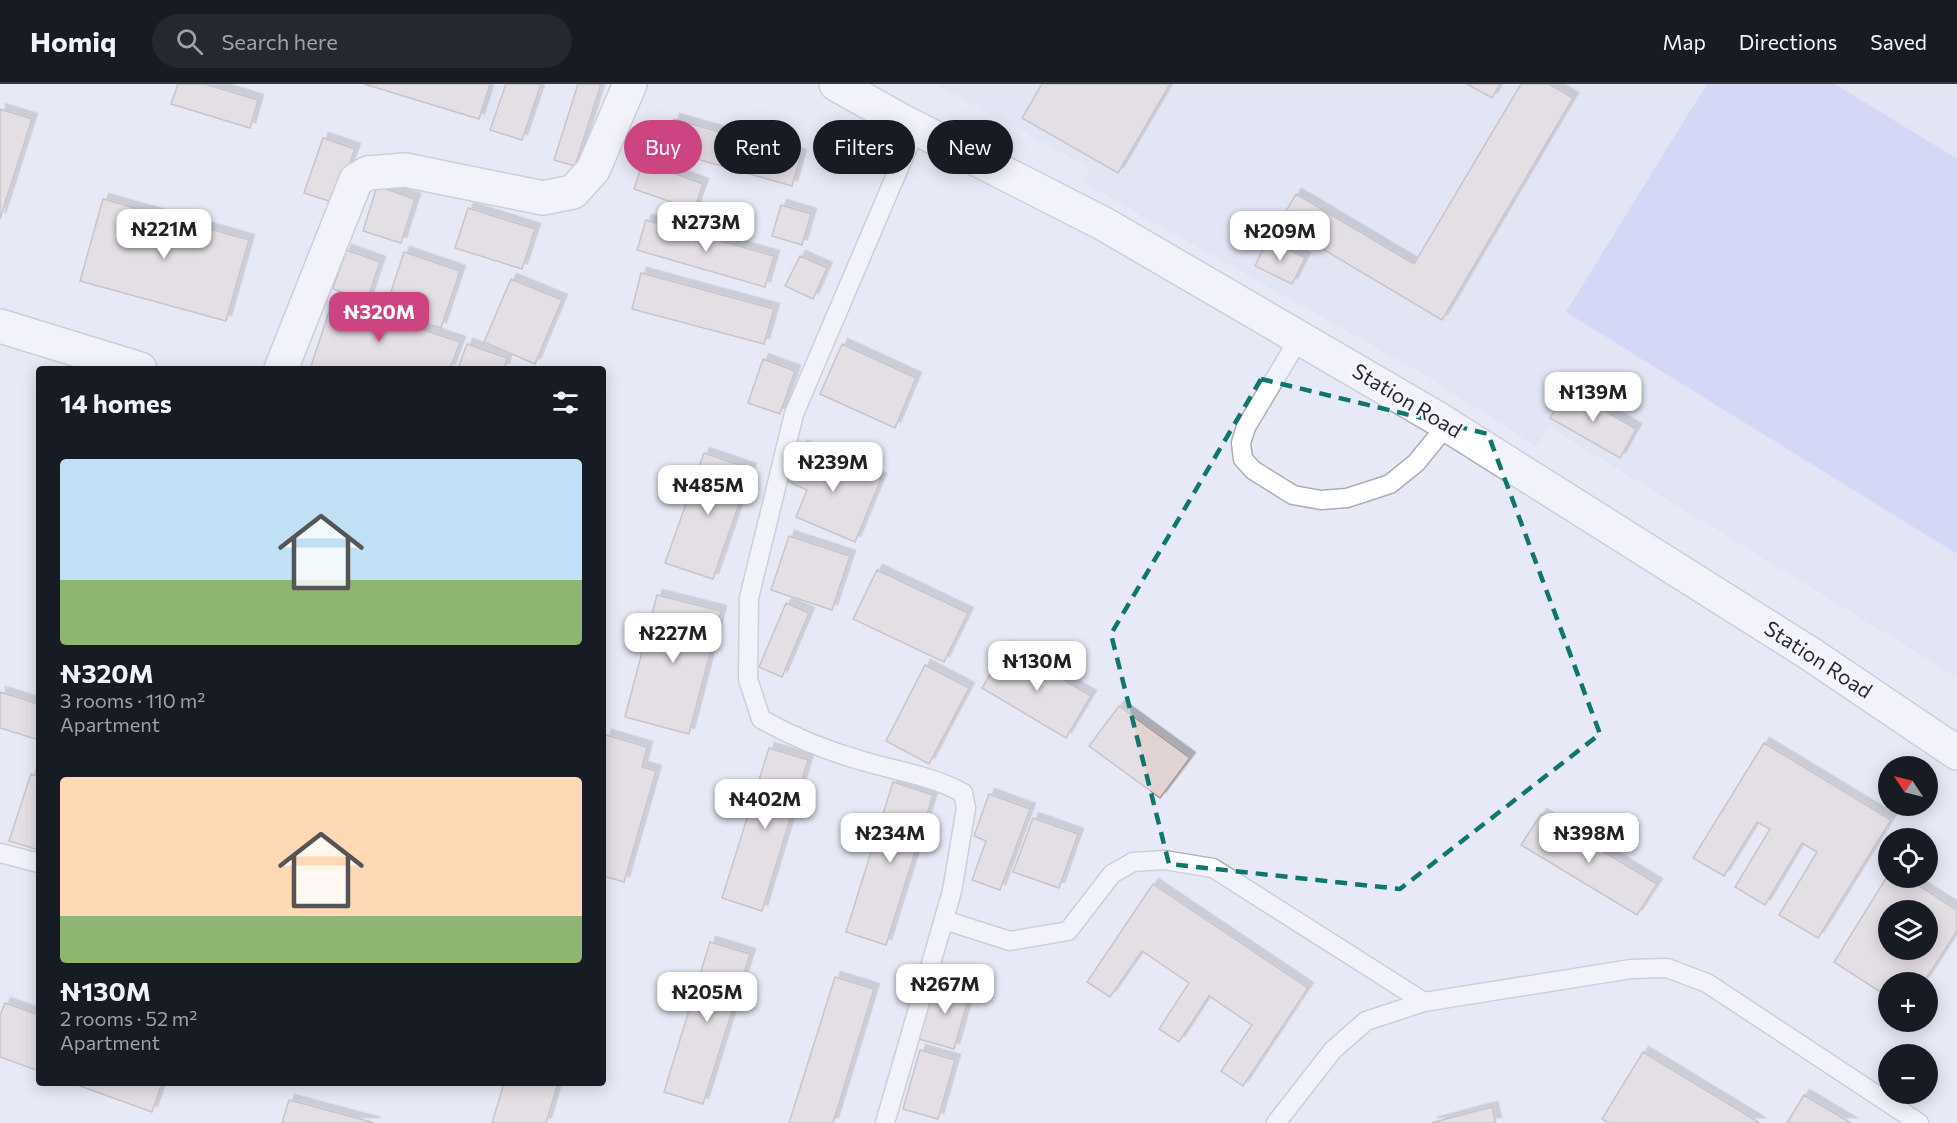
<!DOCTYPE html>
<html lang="en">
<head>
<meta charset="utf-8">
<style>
  body { margin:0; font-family:Commissioner,sans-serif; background:#242831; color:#f1f3f6; height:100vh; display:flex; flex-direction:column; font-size:22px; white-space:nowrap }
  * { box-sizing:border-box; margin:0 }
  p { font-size:20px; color:#9ea1a6 }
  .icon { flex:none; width:33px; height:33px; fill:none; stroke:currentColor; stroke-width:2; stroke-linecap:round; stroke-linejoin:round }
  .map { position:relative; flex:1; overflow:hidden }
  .sheet { position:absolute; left:36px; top:282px; width:570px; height:720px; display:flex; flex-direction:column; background:#171b24; border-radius:6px; box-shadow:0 3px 15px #0003 }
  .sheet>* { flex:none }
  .top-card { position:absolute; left:624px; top:36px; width:570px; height:54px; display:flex; gap:12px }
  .needle { width:39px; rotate:305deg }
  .buttons { position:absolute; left:1878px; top:672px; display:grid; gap:12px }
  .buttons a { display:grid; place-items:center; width:60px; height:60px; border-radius:50%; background:#171b24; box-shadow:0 3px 15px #0003; font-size:30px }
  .price { position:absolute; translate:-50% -51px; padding:0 14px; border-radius:12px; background:#fff; color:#222; font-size:20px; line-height:39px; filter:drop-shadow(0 2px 3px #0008) }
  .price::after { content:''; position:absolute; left:50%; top:36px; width:18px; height:14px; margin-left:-9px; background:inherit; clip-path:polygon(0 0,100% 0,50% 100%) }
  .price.on { background:#cc4582; color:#fff }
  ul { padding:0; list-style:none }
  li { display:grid; align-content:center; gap:12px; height:318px; padding:0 24px }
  li span { display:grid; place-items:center; height:186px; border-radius:6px; color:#555 }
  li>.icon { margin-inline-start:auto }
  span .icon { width:108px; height:108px; fill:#fffc; stroke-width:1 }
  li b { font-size:26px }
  h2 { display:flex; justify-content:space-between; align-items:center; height:72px; padding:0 24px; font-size:26px }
  .chip { padding:0 21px; border-radius:27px; background:#171b24; box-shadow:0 3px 15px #0003; font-size:21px; line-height:54px }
  .chip.on { background:#cc4582; color:#fff }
  header { display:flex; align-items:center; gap:36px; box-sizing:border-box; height:84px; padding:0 30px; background:#171b24; border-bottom:2px solid #363941 }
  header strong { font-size:28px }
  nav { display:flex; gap:33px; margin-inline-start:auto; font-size:21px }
  .search { width:420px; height:54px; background:#242831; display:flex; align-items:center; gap:15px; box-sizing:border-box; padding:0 21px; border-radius:33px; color:#9ea1a6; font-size:22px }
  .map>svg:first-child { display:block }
</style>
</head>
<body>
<header>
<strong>Homiq</strong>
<div class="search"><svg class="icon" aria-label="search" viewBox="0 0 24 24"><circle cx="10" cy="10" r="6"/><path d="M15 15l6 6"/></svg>Search here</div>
<nav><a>Map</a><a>Directions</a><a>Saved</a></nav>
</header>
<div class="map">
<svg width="1957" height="1039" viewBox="0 0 1957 1039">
  <defs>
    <filter id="shadow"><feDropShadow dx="5.5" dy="-5.5" stdDeviation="0" flood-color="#0004"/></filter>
  </defs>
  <rect width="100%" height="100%" fill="#e7eaf6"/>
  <path fill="#dadff2" d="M364,0H503L491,38Z
    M936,0H1957V593L1549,343L1536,362L1421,289L1082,98L1090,84Z"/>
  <path fill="#b8c4f3" d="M1707,0H1835L1957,75V470L1566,228Z"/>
  <path fill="#e1d3d1" stroke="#a49795" stroke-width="1.5" fill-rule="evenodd" filter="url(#shadow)" d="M178,0H205L258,16L250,44L171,20Z
    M364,0H490L479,35Z
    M506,0H541L522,56L490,46Z
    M578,0H601L575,82L554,76Z
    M1042,0H1170L1118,89L1022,34Z
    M1467,0H1500L1492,14Z
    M1521,0H1549L1573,14L1442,236L1279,139L1296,110L1414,180Z
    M0,25L32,35L0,135Z
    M674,35L801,71L792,102L665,66Z
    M323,54L355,65L335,119L304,109Z
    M643,78L703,100L694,126L634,105Z
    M377,102L415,115L401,159L363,147Z
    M103,115L249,156L226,237L80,197Z
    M781,121L811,130L802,161L772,152Z
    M468,124L535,145L522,185L455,164Z
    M646,136L774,172L765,203L637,166Z
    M1268,155L1305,174L1292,200L1255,182Z
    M346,166L380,178L367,217L333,205Z
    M404,168L460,187L441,244L385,226Z
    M800,172L827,184L813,215L785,202Z
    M641,189L774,225L764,260L632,225Z
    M511,195L562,216L535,280L484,258Z
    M333,216L460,258L450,285H310Z
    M467,260L507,274L504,285H458Z
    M842,260L916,294L895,344L820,310Z
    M763,275L795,287L780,330L748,319Z
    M1567,305L1636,345L1620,374L1550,334Z
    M802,362L881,395L855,458L796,433L807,406L787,397Z
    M704,369L751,385L713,495L665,479Z
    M789,452L850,472L832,526L771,506Z
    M877,486L968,529L944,578L853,535Z
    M657,511L721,527L689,650L625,633Z
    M786,519L809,529L782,593L759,583Z
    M1007,562L1091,612L1066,654L982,604Z
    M925,581L969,604L929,680L886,657Z
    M0,608L39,620V656L0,644Z
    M1119,622L1190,674L1160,714L1089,662Z
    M606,651L647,663L642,683L656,687L624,798L603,792V661Z
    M1764,659L1891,736L1818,854L1779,831L1817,768L1802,759L1765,821L1735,803L1770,745L1757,738L1724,792L1693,774Z
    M769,664L808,676L762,827L722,814Z
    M31,690L39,693V766L9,757Z
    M893,698L933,711L886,861L846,848Z
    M989,710L1030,725L1000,806L972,796L986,757L974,752Z
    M1541,730L1657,800L1637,831L1521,761Z
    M1033,734L1078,750L1059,804L1013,788Z
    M1888,791V794H1907L1957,826V847L1924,898H1888V913L1834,878ZM1888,826H1928V866H1888Z
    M1153,800L1308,904L1243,1002L1221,987L1252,941L1209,912L1179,958L1159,945L1189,899L1142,867L1110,913L1087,898Z
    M710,858L750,870L703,1020L664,1008Z
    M835,893L874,905L833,1039H789Z
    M936,897L971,906L954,965L919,955Z
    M5,919L39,931V987L0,973V932Z
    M920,966L955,976L938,1035L903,1025Z
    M1643,968L1760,1039H1609L1602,1035Z
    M72,999H162L152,1028Z
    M504,999H558L546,1039H492Z
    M1804,1011L1851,1039H1787Z
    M289,1016L375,1039H282Z
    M1492,1023L1496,1039H1431Z"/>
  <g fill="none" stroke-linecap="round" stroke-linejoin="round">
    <defs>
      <path id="lane" d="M1300,253L1246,343L1241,359L1243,375L1253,386L1293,411L1321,416L1347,414L1390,400L1416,379L1447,341
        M0,769L39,779
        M944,836L1010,857L1068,847L1112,790L1133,778L1164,776L1213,784L1424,918
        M885,1039L952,807L966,724L963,709C933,692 896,687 863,677C827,667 793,653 761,635L748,595L749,514L794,330L916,44
        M1276,1039L1333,966L1366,937L1424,918L1631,885L1667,884L1707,899L1919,1039"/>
      <path id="street" d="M836,0L900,36L1104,140L1435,333L1809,569L1957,669
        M0,242L140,285
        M281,285L356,96L368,89L405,86L543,114L573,108L593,86L630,0"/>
    </defs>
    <use href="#lane" stroke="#abaeb9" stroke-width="21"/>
    <use href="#street" stroke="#abaeb9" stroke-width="36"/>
    <use href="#lane" stroke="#fff" stroke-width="18"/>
    <use href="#street" stroke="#fff" stroke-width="33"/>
  </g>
  <path d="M0 0H1957V1039H0ZM1261,295L1488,350L1600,650L1400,805L1169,780L1111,550Z" fill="#e7eaf6" fill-opacity=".55" fill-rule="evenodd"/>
  <path fill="none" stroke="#0f766e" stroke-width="4.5" stroke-dasharray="12 8" stroke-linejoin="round" d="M1261,295L1488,350L1600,650L1400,805L1169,780L1111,550Z"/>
  <g text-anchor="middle" stroke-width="5" stroke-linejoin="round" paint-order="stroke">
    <g font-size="21" fill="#2b2c30" stroke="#f5f7fe">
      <text transform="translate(1407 317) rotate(31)" y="7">Station Road</text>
      <text transform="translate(1818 576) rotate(33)" y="7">Station Road</text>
    </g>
  </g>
</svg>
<div class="buttons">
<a><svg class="needle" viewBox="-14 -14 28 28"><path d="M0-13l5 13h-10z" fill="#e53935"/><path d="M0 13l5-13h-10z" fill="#9ea1a6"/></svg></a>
<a><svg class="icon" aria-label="locate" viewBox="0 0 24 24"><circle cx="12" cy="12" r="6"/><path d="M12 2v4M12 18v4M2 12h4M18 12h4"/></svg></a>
<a><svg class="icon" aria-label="layers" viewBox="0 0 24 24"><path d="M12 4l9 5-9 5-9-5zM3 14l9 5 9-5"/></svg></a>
<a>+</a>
<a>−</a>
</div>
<b class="price" style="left:706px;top:169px">₦273M</b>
<b class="price" style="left:164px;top:176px">₦221M</b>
<b class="price" style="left:1280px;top:178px">₦209M</b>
<b class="price on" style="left:379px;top:259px">₦320M</b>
<b class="price" style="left:1593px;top:339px">₦139M</b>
<b class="price" style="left:833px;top:409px">₦239M</b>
<b class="price" style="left:708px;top:432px">₦485M</b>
<b class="price" style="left:673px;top:580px">₦227M</b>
<b class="price" style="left:1037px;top:608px">₦130M</b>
<b class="price" style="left:765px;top:746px">₦402M</b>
<b class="price" style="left:890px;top:780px">₦234M</b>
<b class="price" style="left:1589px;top:780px">₦398M</b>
<b class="price" style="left:945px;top:931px">₦267M</b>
<b class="price" style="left:707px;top:939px">₦205M</b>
<div class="top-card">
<a class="chip on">Buy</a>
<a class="chip">Rent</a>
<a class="chip">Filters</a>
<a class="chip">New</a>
</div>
<section class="sheet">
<h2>14 homes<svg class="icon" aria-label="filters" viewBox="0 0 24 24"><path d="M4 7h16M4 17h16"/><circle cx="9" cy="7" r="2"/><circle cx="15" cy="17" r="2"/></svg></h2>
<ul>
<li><span style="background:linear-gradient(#bfe0f5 65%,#8fb573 0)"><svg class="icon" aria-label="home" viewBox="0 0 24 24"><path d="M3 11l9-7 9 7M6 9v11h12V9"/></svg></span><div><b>₦320M</b><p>3 rooms · 110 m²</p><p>Apartment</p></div></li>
<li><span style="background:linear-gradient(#ffd9b3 75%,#8fb573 0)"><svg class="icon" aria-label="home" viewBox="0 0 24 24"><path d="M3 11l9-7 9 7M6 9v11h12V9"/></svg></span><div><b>₦130M</b><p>2 rooms · 52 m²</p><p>Apartment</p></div></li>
</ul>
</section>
</div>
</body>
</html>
